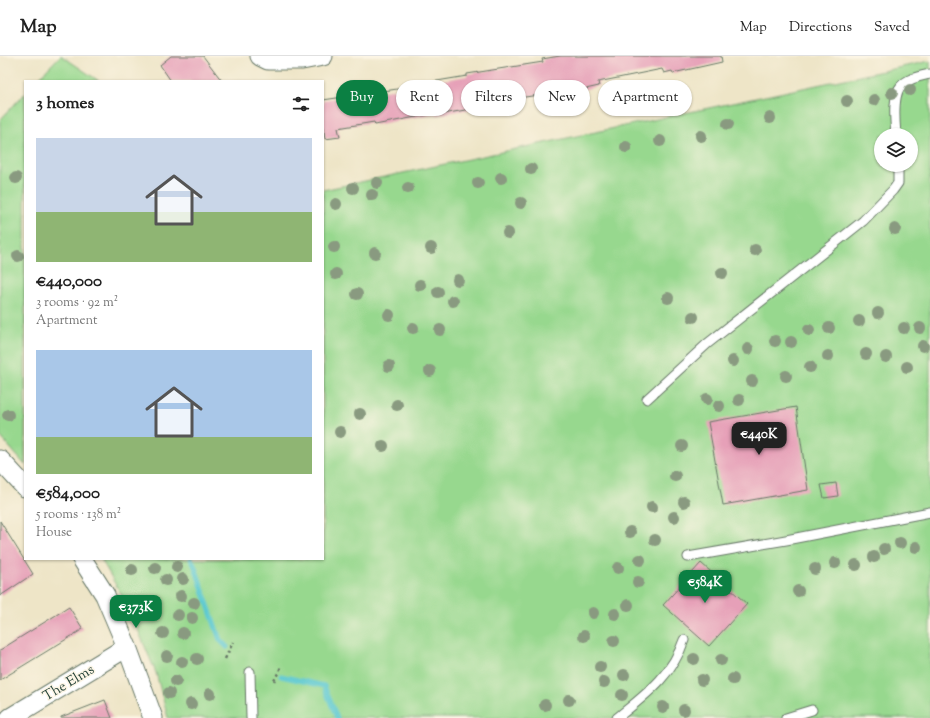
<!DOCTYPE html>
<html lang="en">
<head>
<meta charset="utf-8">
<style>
  body { margin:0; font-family:"Sorts Mill Goudy",serif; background:#f6f6f6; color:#222; height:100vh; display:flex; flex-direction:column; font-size:15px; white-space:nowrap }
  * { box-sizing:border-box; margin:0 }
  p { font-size:13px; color:#767676 }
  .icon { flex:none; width:22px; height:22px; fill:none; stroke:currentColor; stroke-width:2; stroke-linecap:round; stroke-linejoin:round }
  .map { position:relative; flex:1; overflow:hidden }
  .panel { position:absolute; left:24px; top:24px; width:300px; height:480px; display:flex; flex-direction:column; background:#fff; border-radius:0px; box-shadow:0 1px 3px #0004 }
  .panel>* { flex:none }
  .guide { position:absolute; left:336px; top:24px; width:380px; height:36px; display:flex; gap:8px }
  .tools { position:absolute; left:874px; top:72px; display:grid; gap:8px }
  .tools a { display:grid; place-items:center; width:44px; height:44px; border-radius:50%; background:#fff; box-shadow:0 1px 3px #0004; font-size:20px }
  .price { position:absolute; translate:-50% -34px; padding:0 9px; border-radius:8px; background:#0b8043; color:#fff; font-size:13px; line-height:26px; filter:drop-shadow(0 1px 2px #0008) }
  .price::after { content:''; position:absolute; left:50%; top:24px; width:12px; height:9px; margin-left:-6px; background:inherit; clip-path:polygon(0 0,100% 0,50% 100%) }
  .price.on { background:#222; color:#fff }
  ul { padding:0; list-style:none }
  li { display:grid; align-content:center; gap:8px; height:212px; padding:0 12px }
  li span { display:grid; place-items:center; height:124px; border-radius:0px; color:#555 }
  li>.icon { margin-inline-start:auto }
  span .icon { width:72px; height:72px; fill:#fffc; stroke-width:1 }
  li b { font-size:17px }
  h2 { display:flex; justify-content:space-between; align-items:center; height:48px; padding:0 12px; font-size:17px }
  .tag { padding:0 14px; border-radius:18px; background:#fff; box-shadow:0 1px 3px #0004; font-size:14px; line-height:36px }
  .tag.on { background:#0b8043; color:#fff }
  header { display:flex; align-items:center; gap:24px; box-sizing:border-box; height:56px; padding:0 20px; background:#fff; border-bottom:1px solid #e0e0e0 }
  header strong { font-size:19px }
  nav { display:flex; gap:22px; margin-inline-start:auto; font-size:14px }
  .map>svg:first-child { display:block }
</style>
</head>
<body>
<header>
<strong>Map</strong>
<nav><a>Map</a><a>Directions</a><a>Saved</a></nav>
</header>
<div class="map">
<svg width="930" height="662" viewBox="0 0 930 662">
  <rect width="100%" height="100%" fill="#fcf5e5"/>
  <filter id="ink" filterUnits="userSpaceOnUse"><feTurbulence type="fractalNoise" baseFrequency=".025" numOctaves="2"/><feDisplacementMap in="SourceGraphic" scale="8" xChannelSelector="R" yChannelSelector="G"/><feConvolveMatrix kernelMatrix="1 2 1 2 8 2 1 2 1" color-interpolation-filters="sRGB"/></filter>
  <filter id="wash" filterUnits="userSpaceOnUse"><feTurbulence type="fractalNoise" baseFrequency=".012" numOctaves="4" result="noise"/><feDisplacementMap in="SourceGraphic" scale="16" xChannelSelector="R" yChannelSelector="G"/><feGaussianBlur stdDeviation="0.9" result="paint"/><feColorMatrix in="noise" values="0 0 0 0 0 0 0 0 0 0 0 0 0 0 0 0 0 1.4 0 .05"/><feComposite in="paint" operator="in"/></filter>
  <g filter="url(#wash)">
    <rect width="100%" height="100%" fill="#eee5c7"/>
    <path fill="#97d88e" stroke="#5b8a61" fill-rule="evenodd" d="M60,0H62L99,25H36Z
      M930,5V662H168L156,617L128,550L101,503H323V134ZM881,79H911V109H881Z
      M25,37V409L0,380V64Z"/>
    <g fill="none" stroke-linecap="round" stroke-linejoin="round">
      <path stroke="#5bc9d0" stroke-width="5" d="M191,503L195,511L220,584L227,591
        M281,620L324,630L337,662"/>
    </g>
    <g id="blocks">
      <path fill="#e6a0b8" d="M171,0H203L222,25H171L160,9Z
        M560,0H721L722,6L673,17L672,15L664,17L662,13L598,26L599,30L572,36L571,40L540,45L539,39L504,44L505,47L437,59L436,57L375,69L374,66L338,72L340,81L325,83L324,76L323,77V44L431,28V26L467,20V18L543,6L542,3Z
        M796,351L808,434L723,449L708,366Z
        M836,427L838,440L824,442L821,429Z
        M0,465L33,518L0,540Z
        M701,507L747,548L709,590L663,549Z
        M69,551L83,573L0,624V594Z
        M105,644L112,662H61V661Z"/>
    </g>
  </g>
  <g filter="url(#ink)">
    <use href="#blocks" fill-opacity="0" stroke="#677867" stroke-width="1"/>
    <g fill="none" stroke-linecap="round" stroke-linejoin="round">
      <defs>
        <path id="lane" d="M896,79C895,66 892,40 901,30C908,22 921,20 930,18
          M647,343L707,288L863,165L893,134L898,127V109
          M688,501L786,484L930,456
          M250,616L251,662
          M617,662C645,639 672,620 684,584
          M786,662L812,654"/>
        <path id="street" d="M260,0L268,4H302L323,0
          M0,404L25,431
          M82,503L105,539L127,591L153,662
          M10,662L127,591"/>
      </defs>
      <use href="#lane" stroke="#677867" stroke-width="11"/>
      <use href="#street" stroke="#677867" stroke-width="21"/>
      <path stroke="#677867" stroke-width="2.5" stroke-dasharray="3 3" stroke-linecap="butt" d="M225,603L233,586
        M274,625L281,611"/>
      <use href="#lane" stroke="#fff" stroke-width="9"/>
      <use href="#street" stroke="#fff" stroke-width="19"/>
    </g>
    <g fill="#899a80">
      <circle cx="910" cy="34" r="6"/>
      <circle cx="892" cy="37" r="6"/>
      <circle cx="874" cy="44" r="6"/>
      <circle cx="847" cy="45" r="6"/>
      <circle cx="770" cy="62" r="6"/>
      <circle cx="728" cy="68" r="6"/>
      <circle cx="701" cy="80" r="6"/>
      <circle cx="660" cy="85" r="6"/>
      <circle cx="626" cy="91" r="6"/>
      <circle cx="531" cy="113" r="6"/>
      <circle cx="16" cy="122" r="6"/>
      <circle cx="501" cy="122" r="6"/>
      <circle cx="377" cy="127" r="6"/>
      <circle cx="478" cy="127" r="6"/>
      <circle cx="353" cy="132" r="6"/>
      <circle cx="408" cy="132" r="6"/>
      <circle cx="372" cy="139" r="6"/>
      <circle cx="521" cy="147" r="6"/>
      <circle cx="336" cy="148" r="6"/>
      <circle cx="895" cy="173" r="6"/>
      <circle cx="508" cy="177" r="6"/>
      <circle cx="334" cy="191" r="6"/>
      <circle cx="431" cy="192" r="6"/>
      <circle cx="755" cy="194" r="6"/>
      <circle cx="375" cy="197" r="6"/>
      <circle cx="18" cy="200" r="6"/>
      <circle cx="722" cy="217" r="6"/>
      <circle cx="336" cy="218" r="6"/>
      <circle cx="458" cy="224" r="6"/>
      <circle cx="420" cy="229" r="6"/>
      <circle cx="438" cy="236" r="6"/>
      <circle cx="357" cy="238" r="6"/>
      <circle cx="668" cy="242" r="6"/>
      <circle cx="453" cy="245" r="6"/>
      <circle cx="878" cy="257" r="6"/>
      <circle cx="389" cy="259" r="6"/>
      <circle cx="693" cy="261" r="6"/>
      <circle cx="859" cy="265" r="6"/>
      <circle cx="413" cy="272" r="6"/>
      <circle cx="829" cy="272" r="6"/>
      <circle cx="904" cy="272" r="6"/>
      <circle cx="920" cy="272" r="6"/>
      <circle cx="440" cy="274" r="6"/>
      <circle cx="809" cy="274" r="6"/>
      <circle cx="775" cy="285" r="6"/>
      <circle cx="791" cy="286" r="6"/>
      <circle cx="923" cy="290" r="6"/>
      <circle cx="748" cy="293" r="6"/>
      <circle cx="866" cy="298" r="6"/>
      <circle cx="828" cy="300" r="6"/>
      <circle cx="886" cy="301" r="6"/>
      <circle cx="733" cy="305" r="6"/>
      <circle cx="389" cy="310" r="6"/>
      <circle cx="810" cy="311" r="6"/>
      <circle cx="907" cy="311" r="6"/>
      <circle cx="430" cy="315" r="6"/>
      <circle cx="786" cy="320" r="6"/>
      <circle cx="752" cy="325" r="6"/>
      <circle cx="707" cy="343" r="6"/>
      <circle cx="739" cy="344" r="6"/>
      <circle cx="397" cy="349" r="6"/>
      <circle cx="719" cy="350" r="6"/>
      <circle cx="360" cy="358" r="6"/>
      <circle cx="8" cy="359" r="6"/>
      <circle cx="340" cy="376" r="6"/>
      <circle cx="383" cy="390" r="6"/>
      <circle cx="682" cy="390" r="6"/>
      <circle cx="675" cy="420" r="6"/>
      <circle cx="684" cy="446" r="6"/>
      <circle cx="652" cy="451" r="6"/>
      <circle cx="674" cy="461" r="6"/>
      <circle cx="630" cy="476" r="6"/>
      <circle cx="655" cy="484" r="6"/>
      <circle cx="900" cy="487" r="6"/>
      <circle cx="916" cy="491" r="6"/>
      <circle cx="884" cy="493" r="6"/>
      <circle cx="874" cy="501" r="6"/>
      <circle cx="640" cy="504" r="6"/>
      <circle cx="835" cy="507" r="6"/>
      <circle cx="856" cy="509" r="6"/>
      <circle cx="177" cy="511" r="6"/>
      <circle cx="155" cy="512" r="6"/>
      <circle cx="618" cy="512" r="6"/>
      <circle cx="815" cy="513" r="6"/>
      <circle cx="132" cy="514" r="6"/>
      <circle cx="183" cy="523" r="6"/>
      <circle cx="166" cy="524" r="6"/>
      <circle cx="638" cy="526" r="6"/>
      <circle cx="798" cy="535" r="6"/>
      <circle cx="181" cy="540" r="6"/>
      <circle cx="194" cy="547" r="6"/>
      <circle cx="154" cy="549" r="6"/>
      <circle cx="628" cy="549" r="6"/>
      <circle cx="593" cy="557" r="6"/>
      <circle cx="615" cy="558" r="6"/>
      <circle cx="178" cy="559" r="6"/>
      <circle cx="192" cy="562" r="6"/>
      <circle cx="163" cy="577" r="6"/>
      <circle cx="183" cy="577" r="6"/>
      <circle cx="584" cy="580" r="6"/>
      <circle cx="614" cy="585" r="6"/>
      <circle cx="167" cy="600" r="6"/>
      <circle cx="197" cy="603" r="6"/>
      <circle cx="694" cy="603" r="6"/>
      <circle cx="721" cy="604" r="6"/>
      <circle cx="182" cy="606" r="6"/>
      <circle cx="600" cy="611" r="6"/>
      <circle cx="624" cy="619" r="6"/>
      <circle cx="733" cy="623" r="6"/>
      <circle cx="702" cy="624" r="6"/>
      <circle cx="176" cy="625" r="6"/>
      <circle cx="604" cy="626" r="6"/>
      <circle cx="169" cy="637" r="6"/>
      <circle cx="210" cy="638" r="6"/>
      <circle cx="622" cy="639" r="6"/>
      <circle cx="569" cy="644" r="6"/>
      <circle cx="191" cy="648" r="6"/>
      <circle cx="545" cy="649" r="6"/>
      <circle cx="663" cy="651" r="6"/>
      <circle cx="684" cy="654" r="6"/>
    </g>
  </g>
  <g text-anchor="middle" stroke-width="3" stroke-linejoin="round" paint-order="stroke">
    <g font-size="14" fill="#1f3d34" stroke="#fcf5e5">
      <text transform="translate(68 626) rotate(-31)" y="5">The Elms</text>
    </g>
  </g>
</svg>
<div class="tools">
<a><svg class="icon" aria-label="layers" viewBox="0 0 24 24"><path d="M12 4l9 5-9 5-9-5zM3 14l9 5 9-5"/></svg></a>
</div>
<b class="price on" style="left:759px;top:400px">€440K</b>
<b class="price" style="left:705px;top:548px">€584K</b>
<b class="price" style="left:136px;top:573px">€373K</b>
<div class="guide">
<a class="tag on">Buy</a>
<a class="tag">Rent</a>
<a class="tag">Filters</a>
<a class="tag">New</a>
<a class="tag">Apartment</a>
</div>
<section class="panel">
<h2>3 homes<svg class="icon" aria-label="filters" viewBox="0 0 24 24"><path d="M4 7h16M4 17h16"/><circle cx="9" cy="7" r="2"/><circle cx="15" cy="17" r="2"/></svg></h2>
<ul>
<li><span style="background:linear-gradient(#c9d6e8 60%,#8fb573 0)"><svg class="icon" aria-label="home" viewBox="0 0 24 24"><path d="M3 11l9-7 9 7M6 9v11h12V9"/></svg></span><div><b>€440,000</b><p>3 rooms · 92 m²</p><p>Apartment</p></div></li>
<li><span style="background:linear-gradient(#a9c7e8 70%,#8fb573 0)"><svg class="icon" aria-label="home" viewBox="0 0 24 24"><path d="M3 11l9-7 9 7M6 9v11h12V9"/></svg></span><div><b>€584,000</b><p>5 rooms · 138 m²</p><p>House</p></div></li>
</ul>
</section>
</div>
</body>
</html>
